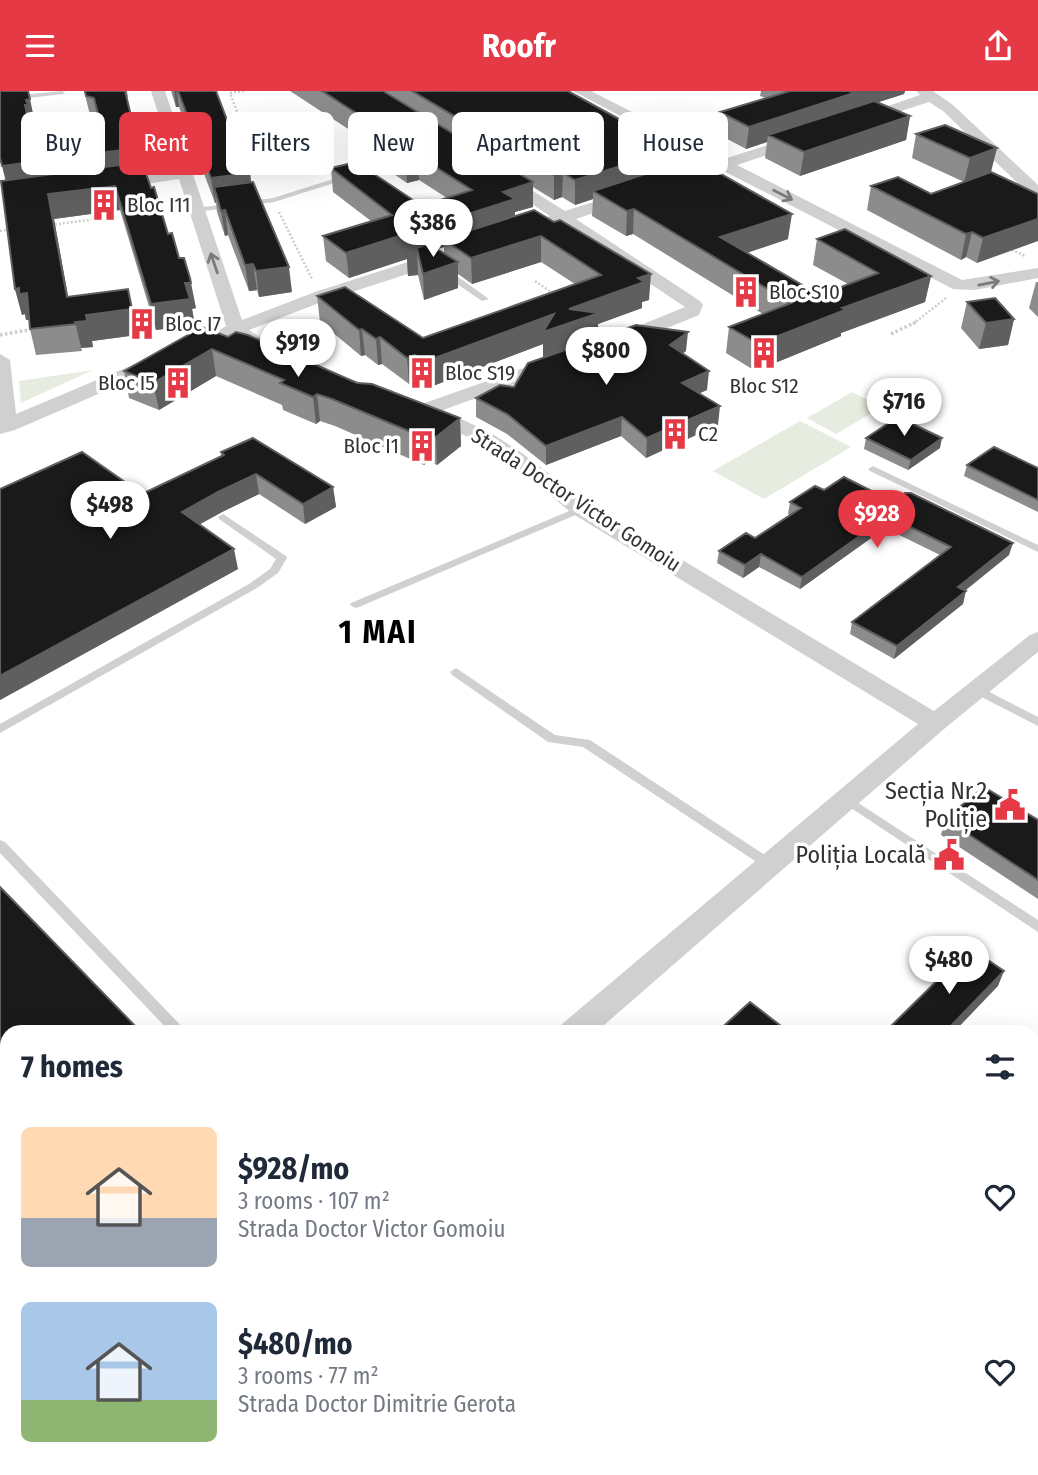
<!DOCTYPE html>
<html lang="en">
<head>
<meta charset="utf-8">
<style>
  body { margin:0; font-family:"Fira Sans Condensed",sans-serif; background:#f6f6f7; color:#1f2937; height:100vh; display:flex; flex-direction:column; font-size:26px; white-space:nowrap }
  * { box-sizing:border-box; margin:0 }
  p { font-size:23px; color:#747a83 }
  .icon { flex:none; width:38px; height:38px; fill:none; stroke:currentColor; stroke-width:2; stroke-linecap:round; stroke-linejoin:round }
  .map { position:relative; flex:1; overflow:hidden }
  .panel { position:absolute; left:0px; top:934px; width:1040px; height:450px; display:flex; flex-direction:column; background:#fff; border-radius:21px 21px 0 0; box-shadow:0 7px 28px #0002 }
  .panel>* { flex:none }
  .hud { position:absolute; left:21px; top:21px; width:998px; height:63px; display:flex; gap:14px }
  .price { position:absolute; translate:-50% -60px; padding:0 16px; border-radius:24px; background:#fff; color:#222; font-size:23px; line-height:46px; filter:drop-shadow(0 2px 4px #0008) }
  .price::after { content:''; position:absolute; left:50%; top:42px; width:21px; height:16px; margin-left:-10px; background:inherit; clip-path:polygon(0 0,100% 0,50% 100%) }
  .price.active { background:#e63946; color:#fff }
  ul { padding:0; list-style:none }
  li { display:flex; align-items:center; gap:21px; height:175px; padding:0 21px }
  li span { display:grid; place-items:center; flex:none; width:196px; height:140px; border-radius:10px; color:#555 }
  li>.icon { margin-inline-start:auto }
  span .icon { width:84px; height:84px; fill:#fffc; stroke-width:1 }
  li b { font-size:30px }
  h2 { display:flex; justify-content:space-between; align-items:center; height:84px; padding:0 21px; font-size:30px }
  .pill { padding:0 24px; border-radius:10px; background:#fff; box-shadow:0 7px 28px #0002; font-size:24px; line-height:63px }
  .pill.active { background:#e63946; color:#fff }
  header { display:flex; justify-content:space-between; align-items:center; height:91px; padding:0 21px; background:#e63946; color:#fff; font-size:32px; font-weight:700 }
  .map>svg:first-child { display:block }
</style>
</head>
<body>
<header><svg class="icon" aria-label="menu" viewBox="0 0 24 24"><path d="M4 6h16M4 12h16M4 18h16"/></svg>Roofr<svg class="icon" aria-label="share" viewBox="0 0 24 24"><path d="M12 15V3M7 8l5-5 5 5M5 13v7h14v-7"/></svg></header>
<div class="map">
<svg width="1038" height="1384" viewBox="0 0 1038 1384">
  <rect width="100%" height="100%" fill="#fff"/>
  <path fill="#e6ecdf" d="M93,279L21,312L19,290Z
    M852,301L882,316L836,343L807,327Z
    M800,330L851,356L764,408L713,380Z"/>
  <g fill="none" stroke-linecap="round" stroke-linejoin="round">
    <path stroke="#cdcdcd" stroke-width="2.5" stroke-dasharray="2 2" stroke-linecap="butt" d="M244,0L230,2L246,45
      M365,82L387,76
      M279,121L312,188
      M51,134L95,128
      M0,140L11,138
      M1008,157L1025,165
      M535,190L554,203
      M913,233L946,207"/>
    <path stroke="#cdcdcd" stroke-width="3.5" stroke-dasharray="2.5 2.5" stroke-linecap="butt" d="M891,243L916,231
      M0,244L34,238"/>
    <path fill="#d0d0d0" fill-rule="evenodd" d="M62,0L65,2L64,3L0,10V6Z
      M343,85L350,87L274,111L196,121L192,119L196,117L273,107Z
      M441,178H447L489,208L482,210L441,182Z
      M873,375L1038,454V461L870,380L868,378Z
      M581,415L585,416V420L359,516L355,517L350,514L351,512Z
      M223,423L286,465L287,467L278,482L257,497L0,642V633L249,493L270,478L276,468L219,428L218,426Z
      M456,577L555,644L590,649L774,770L775,773L774,776H764L583,656L548,651L452,584L450,581Z
      M976,594L1038,626V635L972,601L970,598Z
      M846,704L1038,829V841L842,711L840,708Z
      M0,749L5,751L188,942H171L0,762Z
      M7,1245V1264L0,1267V1248Z
      M296,1377H318L315,1384H293Z
      M874,1377H896L899,1384H877Z"/>
    <path fill="#d0d0d0" fill-rule="evenodd" d="M151,0H165L242,229L315,201L436,162L442,161L451,166L448,170L327,209L249,239C259,247 277,253 283,261L281,265C263,269 247,255 234,245L224,248L217,246L215,242L226,235L179,88L113,98L105,93L113,88L176,79Z
      M573,0H591L724,68L796,45H806L809,48L806,51L737,74L962,189L1038,177V187L975,199L953,198L722,79L677,93H665L663,90L665,87L710,72Z
      M916,0H933L953,14L1038,94V108L1032,106L943,20L929,11L861,33L854,29L856,26L920,4Z
      M502,81L565,120L619,103H631L633,106L631,109L576,128L700,210L703,214L699,224L628,253H614L612,249L614,245L685,216L561,133L518,146L512,145L510,141L512,137L550,125L496,89L494,86Z
      M0,263L10,269L16,323L149,267L156,265L166,271L163,275L15,339L0,343Z
      M555,266L562,268L565,272L562,276L443,319L494,344L522,362L589,413L934,620L1030,544L1038,541V561L944,638L595,942H558L562,933L918,633L573,423L508,370L480,352L419,322L416,318L419,314Z
      M1032,1284L1038,1286V1324L1032,1322Z
      M38,1377H81L78,1384H35Z"/>
  </g>
  <path fill="#8c8c8c" fill-rule="evenodd" d="M0,0L35,32H32L33,38H30L34,55L103,48L99,31L91,28L84,0H127L128,6H126L136,45L140,71L196,217L192,218L195,234L156,239L120,119L54,128L68,206L137,244L92,250L93,256L81,257L82,260L36,264L30,238L29,229H26L25,223L22,224L15,198L6,89Z
    M171,0H216L241,66L250,82L251,92L292,201L259,206L257,199L249,200L228,144L225,145L217,121L216,112H215L179,16H176Z
    M290,0H568L638,41L669,76L788,148L747,162L820,204L848,193L813,174L817,148L931,185L925,211L841,242V245L770,274L767,272L752,278L726,262L729,236L763,223L633,143L626,145L592,125L593,108L575,114L562,106L554,109L533,96V116L515,121V125L649,209L642,211V217L598,233V248L543,253L425,298L416,291L409,293L382,273L378,274L365,264L361,265L320,231L317,205L423,247L575,193L541,171L472,193L458,183V197L424,209L418,184L408,185L407,168L349,187L326,170L323,145L371,130L333,101L331,77L422,115L447,107L419,89L407,92L360,60L359,45ZM444,156V162L438,158Z
    M761,0H905L904,3L878,11L910,25L906,49L800,85L765,67L767,51L746,58L718,43L720,21L766,7L760,5Z
    M945,34L991,81L1038,103L977,172L966,166L961,169L867,119L871,95L931,103L964,91L912,67L916,43Z
    M1036,191H1038V226L1029,217Z
    M967,211L1014,228L1008,254L979,258L961,237Z
    M202,236L460,327L461,355L437,374L428,370L424,374L335,335L320,330L316,333L283,319L282,314L216,285L159,319L129,307L124,280Z
    M686,260L683,262L707,299L699,302L718,334L646,367L621,345L546,374L507,343L476,326V307L514,296Z
    M866,347L940,357L908,379L864,358Z
    M221,361L333,396L336,416L305,433L259,403L222,421L200,433L238,478L0,609V398L142,403L221,365Z
    M967,374L1038,377V421L964,385Z
    M824,399L893,411L1009,464L965,500L963,513L894,568L850,543L852,531L940,464L885,437L800,498L759,476L743,487L717,472L719,460L755,447L790,424L788,423L790,411Z
    M945,728L1038,729V808L941,744Z
    M357,1377H448L495,1384H363Z
    M521,1377H591L584,1384H528Z
    M937,1377H961L955,1384H945Z"/>
  <path fill="#5f5f5f" d="M174,0H177L179,16H176Z
    M849,0H905L904,3L851,20L768,44L767,51L746,58L749,36Z
    M30,8L35,32H32L33,38H30L37,70L136,45L142,81L8,99L2,75L26,9Z
    M910,25L906,49L800,85L804,61Z
    M997,57L991,81L964,91L970,67Z
    M670,60L668,84L593,100V108L575,114V89Z
    M418,65L419,89L407,92L406,68Z
    M250,82L253,107L214,96L216,112H215L211,87Z
    M563,82L562,106L554,109V84Z
    M533,91V116L515,121V133L443,148L444,156L418,164L417,158L418,184L408,185L407,168L349,187L346,162L503,101Z
    M115,95L120,119L54,128L73,232L67,206L48,103Z
    M634,118L633,143L626,145L627,120Z
    M225,119L228,144L225,145L221,120Z
    M792,123L788,148L722,170L720,146Z
    M1038,128V150L977,172L983,147Z
    M972,141L966,166L961,169L966,143Z
    M541,145V171L472,193L471,167Z
    M458,171V197L424,209L423,183Z
    M253,173L257,199L249,200L245,174Z
    M289,176L292,201L259,206L256,180Z
    M651,183L649,209L642,211V217L598,233V248L543,267V253L425,298L424,271L569,218L638,187Z
    M931,185L925,211L841,242V245L770,274L773,247L842,217Z
    M190,187L196,217L192,218L195,234L156,239L151,213L185,192Z
    M19,197L27,202L34,228L26,229L25,223L22,224L15,198Z
    M132,218L137,244L92,250L93,256L81,257L82,260L75,231L86,224Z
    M1014,228L1008,254L979,258L986,232Z
    M362,238L365,264L361,265L359,239Z
    M688,241L686,260L668,273L670,254Z
    M770,245L767,272L752,278L755,251Z
    M380,246L382,273L378,274L376,248Z
    M212,258L216,285L159,319L153,292Z
    M415,264L416,291L409,293L407,267Z
    M709,280L707,299L680,311L682,292Z
    M317,303L320,330L316,333L313,306Z
    M720,315L718,334L646,367L647,347Z
    M622,326L621,345L546,374V355Z
    M460,327L461,355L437,374L436,346Z
    M427,343L428,370L424,374L423,346Z
    M942,347L940,357L908,379L911,369Z
    M256,383L259,403L222,421L186,441L182,421L218,401Z
    M333,396L336,416L305,433L303,413Z
    M888,425L885,437L800,498L802,486Z
    M1013,452L1009,464L954,508L958,496Z
    M234,458L238,478L0,609V585Z
    M761,463L759,476L743,487L745,474Z
    M966,500L963,513L894,568L897,555Z
    M1004,880L998,895L953,942H944Z
    M7,1162V1181L0,1186V1167Z
    M216,1377H248L241,1384H210Z
    M493,1377H501L495,1384H487Z
    M584,1377H591L584,1384H578Z"/>
  <path fill="#1a1a1a" stroke="#5f5f5f" stroke-width="2" d="M0,0H28L30,8L26,9L28,14H25L34,55L104,48L94,7L86,5L85,0H125L136,45H134L137,57L2,75L0,66Z
    M178,0H216L241,66H244L250,82L211,87Z
    M322,0H383L533,91L503,101L515,108L346,162L323,145L392,124L331,77L356,71L422,115L472,99L418,65L406,68L358,37L373,33Z
    M412,0H568L639,39H636L670,60L575,89L563,82L554,84Z
    M790,0H849L854,2L749,36L720,21Z
    M874,10L910,25L804,61L768,44Z
    M945,34L997,57L970,67L916,43Z
    M688,69L707,79L712,78L792,123L720,146L816,202L820,204L878,182L817,148L845,138L931,185L842,217L845,219L773,247L770,245L755,251L729,236L791,212L634,118L627,120L593,100Z
    M142,71L151,97L154,96L168,143L172,142L179,167H184L190,187L191,192H185L190,208L151,213L115,95L48,103L67,206L128,198L132,218L86,224L87,230L75,231L76,233L30,238L27,202L19,203V197L15,198L1,90Z
    M991,81L1038,103V128L983,147L972,141L966,143L871,95L898,86L931,103Z
    M253,91L289,176L256,180L253,173L245,174L225,119L221,120L214,96Z
    M534,119L554,131L560,129L651,183L638,187L644,191L569,218L599,222L543,241L554,223L424,271L415,264L407,267L380,246L376,248L362,238L359,239L317,205L345,196L423,247L601,184L541,145L471,167L443,148Z
    M429,153L458,171L423,183L417,158L407,160Z
    M995,207L1014,228L986,232L967,211Z
    M636,234L688,241L670,254L709,280L682,292L720,315L647,347L622,326L546,355L507,323L476,307L500,294L514,296L528,272Z
    M202,236L228,246L236,241L248,244L357,292L372,293L460,327L436,346L427,343L423,346L332,308L317,303L313,306L280,292L284,289L212,258L153,292L124,280Z
    M898,326L942,347L911,369L866,347Z
    M253,347L333,396L303,413L256,383L218,401L182,421L234,458L0,585V398L82,361L142,403L224,364L221,361Z
    M994,356L1038,377V409L967,374Z
    M844,386L893,411L905,402H911L1013,452L958,496L966,500L897,555L852,531L951,456L888,425L802,486L761,463L745,474L719,460L746,442L755,447L801,417L790,411L815,395L824,399Z
    M984,696L1038,729V789L945,728Z
    M0,796L142,942H7V1162L0,1167Z
    M970,857L1004,880L944,942H884Z
    M750,911L790,942H716Z
    M101,1377H216L209,1383L210,1384H93Z
    M362,1377L449,1378L493,1377L487,1384H368Z
    M529,1377H584L578,1384H536Z"/>
  <defs><path id="oneway-shaft" d="M-6 0H5M1.5-3L5.5 0L1.5 3" fill="none" stroke-width="1.6" stroke-linecap="round" stroke-linejoin="round" transform="scale(1.75)"/></defs>
  <g stroke="#7a7a7a">
    <use href="#oneway-shaft" transform="translate(783 104) rotate(27)"/>
    <use href="#oneway-shaft" transform="translate(214 172) rotate(-109)"/>
    <use href="#oneway-shaft" transform="translate(989 192) rotate(-11)"/>
  </g>
  <defs>
    <symbol id="building-bare" viewBox="-9 -9 18 18"><path d="M-4-6H4V6H1V3H-1V6H-4ZM-2.5-4.3h1.7v1.8h-1.7ZM.8-4.3h1.7v1.8H.8ZM-2.5-1h1.7V.8h-1.7ZM.8-1h1.7V.8H.8Z" fill="#e63946" stroke="#fff" stroke-width="2.5" paint-order="stroke"/></symbol>
    <symbol id="civic-bare" viewBox="-9 -9 18 18"><path d="M-.6-6.5H3V-4.5H.6V-3L4-1V1h2V6H-6V1h2V-1L-.6-3ZM-1.2 2.5V6h2.4V2.5Z" fill="#e63946" stroke="#fff" stroke-width="2.5" paint-order="stroke"/></symbol>
  </defs>
  <g fill-rule="evenodd">
    <use href="#building-bare" x="82" y="92" width="44" height="44"/>
    <use href="#building-bare" x="724" y="179" width="44" height="44"/>
    <use href="#building-bare" x="120" y="211" width="44" height="44"/>
    <use href="#building-bare" x="742" y="240" width="44" height="44"/>
    <use href="#building-bare" x="400" y="260" width="44" height="44"/>
    <use href="#building-bare" x="156" y="270" width="44" height="44"/>
    <use href="#building-bare" x="653" y="321" width="44" height="44"/>
    <use href="#building-bare" x="400" y="333" width="44" height="44"/>
    <use href="#civic-bare" x="988" y="692" width="44" height="44"/>
    <use href="#civic-bare" x="927" y="742" width="44" height="44"/>
  </g>
  <g text-anchor="middle" stroke-width="7" stroke-linejoin="round" paint-order="stroke">
    <g font-size="21" fill="#333" stroke="#fff" text-anchor="start">
      <text x="127" y="121">Bloc I11</text>
      <text x="769" y="208">Bloc S10</text>
      <text x="165" y="240">Bloc I7</text>
      <text x="445" y="289">Bloc S19</text>
      <text x="155" y="299" text-anchor="end">Bloc I5</text>
      <text x="764" y="302" text-anchor="middle">Bloc S12</text>
      <text x="698" y="350">C2</text>
      <text x="399" y="362" text-anchor="end">Bloc I1</text>
    </g>
    <g font-size="21" fill="#333" stroke="#fff">
      <text transform="translate(576 409) rotate(33)" y="7">Strada Doctor Victor Gomoiu</text>
    </g>
    <g font-size="24" fill="#333" stroke="#fff" text-anchor="end">
      <text x="987" y="708">Secția Nr.2<tspan x="987" dy="28">Poliție</tspan></text>
      <text x="926" y="772">Poliția Locală</text>
    </g>
    <g font-size="32" font-weight="bold" letter-spacing="2" fill="#000" stroke="#fff">
      <text x="378" y="552">1 MAI</text>
    </g>
  </g>
</svg>
<b class="price" style="left:433px;top:168px">$386</b>
<b class="price" style="left:298px;top:288px">$919</b>
<b class="price" style="left:606px;top:296px">$800</b>
<b class="price" style="left:904px;top:347px">$716</b>
<b class="price" style="left:110px;top:450px">$498</b>
<b class="price active" style="left:877px;top:459px">$928</b>
<b class="price" style="left:949px;top:905px">$480</b>
<div class="hud">
<a class="pill">Buy</a>
<a class="pill active">Rent</a>
<a class="pill">Filters</a>
<a class="pill">New</a>
<a class="pill">Apartment</a>
<a class="pill">House</a>
</div>
<section class="panel">
<h2>7 homes<svg class="icon" aria-label="filters" viewBox="0 0 24 24"><path d="M4 7h16M4 17h16"/><circle cx="9" cy="7" r="2"/><circle cx="15" cy="17" r="2"/></svg></h2>
<ul>
<li><span style="background:linear-gradient(#ffd9b3 65%,#9aa5b1 0)"><svg class="icon" aria-label="home" viewBox="0 0 24 24"><path d="M3 11l9-7 9 7M6 9v11h12V9"/></svg></span><div><b>$928/mo</b><p>3 rooms · 107 m²</p><p>Strada Doctor Victor Gomoiu</p></div><svg class="icon" aria-label="heart" viewBox="0 0 24 24"><path d="M12 20l-8-8c-3-5 5-10 8-4 3-6 11-1 8 4z"/></svg></li>
<li><span style="background:linear-gradient(#a9c7e8 70%,#8fb573 0)"><svg class="icon" aria-label="home" viewBox="0 0 24 24"><path d="M3 11l9-7 9 7M6 9v11h12V9"/></svg></span><div><b>$480/mo</b><p>3 rooms · 77 m²</p><p>Strada Doctor Dimitrie Gerota</p></div><svg class="icon" aria-label="heart" viewBox="0 0 24 24"><path d="M12 20l-8-8c-3-5 5-10 8-4 3-6 11-1 8 4z"/></svg></li>
</ul>
</section>
</div>
</body>
</html>
